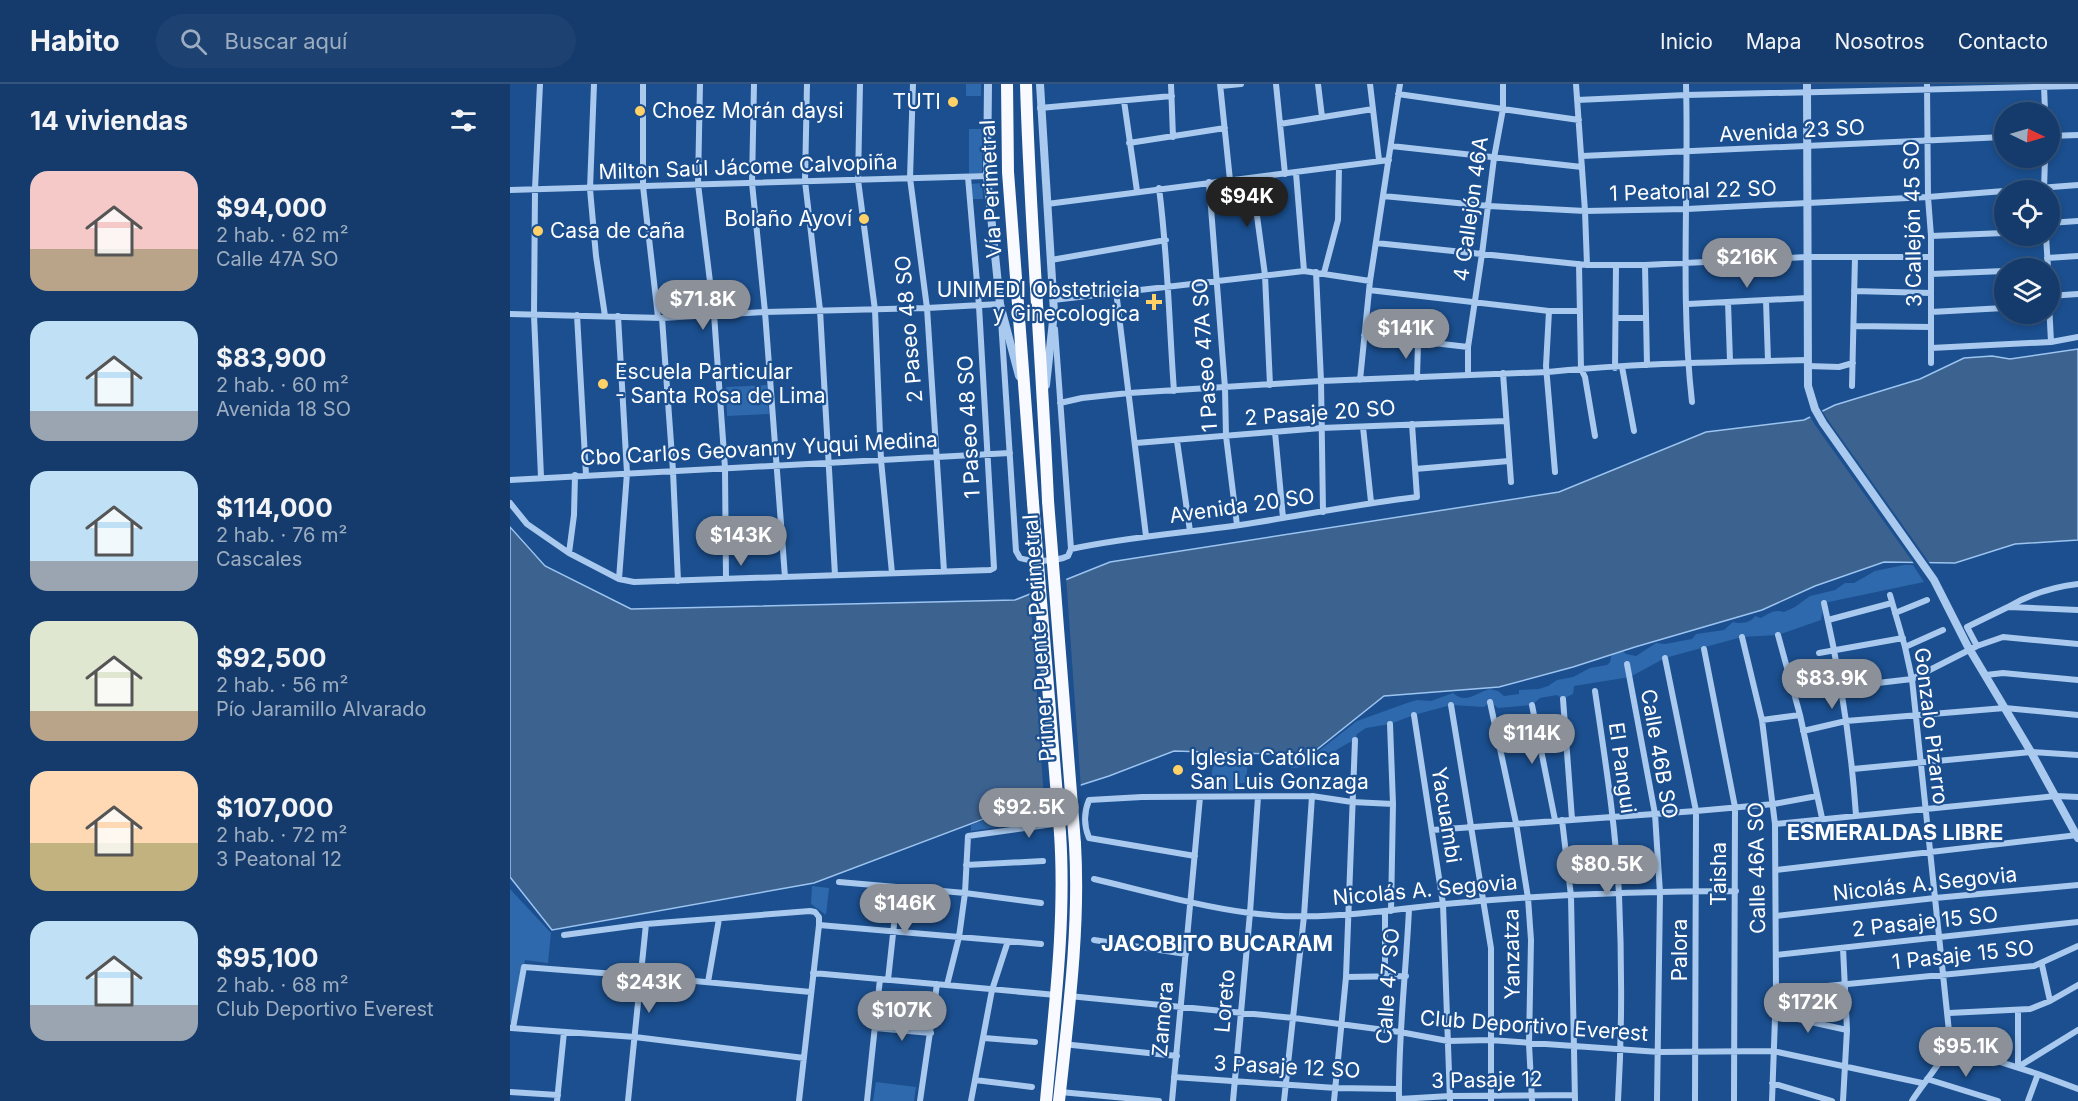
<!DOCTYPE html>
<html lang="es">
<head>
<meta charset="utf-8">
<style>
  body { margin:0; font-family:Inter,sans-serif; background:#1d4271; color:#f1f3f6; height:100vh; display:flex; flex-direction:column; font-size:22px; white-space:nowrap }
  * { box-sizing:border-box; margin:0 }
  p { font-size:20px; color:#9dadc1 }
  .icon { flex:none; width:33px; height:33px; fill:none; stroke:currentColor; stroke-width:2; stroke-linecap:round; stroke-linejoin:round }
  .map { position:relative; flex:1; overflow:hidden }
  .panel { display:flex; flex-direction:column; background:#143b6b; width:510px }
  .panel>* { flex:none }
  .needle { width:39px; rotate:95deg }
  .controls { position:absolute; left:1484px; top:18px; display:grid; gap:12px }
  .controls a { display:grid; place-items:center; width:66px; height:66px; border-radius:50%; background:#143b6b; box-shadow:0 3px 9px #0003,0 0 0 2px #33557e; font-size:30px }
  .price { position:absolute; translate:-50% -51px; padding:0 14px; border-radius:21px; background:#8c9099; color:#fff; font-size:20px; line-height:39px; filter:drop-shadow(0 2px 3px #0008) }
  .price::after { content:''; position:absolute; left:50%; top:36px; width:18px; height:14px; margin-left:-9px; background:inherit; clip-path:polygon(0 0,100% 0,50% 100%) }
  .price.on { background:#222; color:#fff }
  ul { padding:0; list-style:none }
  li { display:flex; align-items:center; gap:18px; height:150px; padding:0 30px }
  li span { display:grid; place-items:center; flex:none; width:168px; height:120px; border-radius:18px; color:#555 }
  li>.icon { margin-inline-start:auto }
  span .icon { width:72px; height:72px; fill:#fffc; stroke-width:1 }
  li b { font-size:26px }
  h2 { display:flex; justify-content:space-between; align-items:center; height:72px; padding:0 30px; font-size:26px }
  header { display:flex; align-items:center; gap:36px; box-sizing:border-box; height:84px; padding:0 30px; background:#143b6b; border-bottom:2px solid #33557e }
  header strong { font-size:28px }
  nav { display:flex; gap:33px; margin-inline-start:auto; font-size:21px }
  .search { width:420px; height:54px; background:#1d4271; display:flex; align-items:center; gap:15px; box-sizing:border-box; padding:0 21px; border-radius:33px; color:#9dadc1; font-size:22px }
  main { display:flex; flex:1; min-height:0 }
  .map>svg:first-child { display:block }
</style>
</head>
<body>
<header>
<strong>Habito</strong>
<div class="search"><svg class="icon" aria-label="search" viewBox="0 0 24 24"><circle cx="10" cy="10" r="6"/><path d="M15 15l6 6"/></svg>Buscar aquí</div>
<nav><a>Inicio</a><a>Mapa</a><a>Nosotros</a><a>Contacto</a></nav>
</header>
<main>
<section class="panel">
<h2>14 viviendas<svg class="icon" aria-label="filters" viewBox="0 0 24 24"><path d="M4 7h16M4 17h16"/><circle cx="9" cy="7" r="2"/><circle cx="15" cy="17" r="2"/></svg></h2>
<ul>
<li><span style="background:linear-gradient(#f6c9c9 65%,#b9a48a 0)"><svg class="icon" aria-label="home" viewBox="0 0 24 24"><path d="M3 11l9-7 9 7M6 9v11h12V9"/></svg></span><div><b>$94,000</b><p>2 hab. · 62 m²</p><p>Calle 47A SO</p></div></li>
<li><span style="background:linear-gradient(#bfe0f5 75%,#9aa5b1 0)"><svg class="icon" aria-label="home" viewBox="0 0 24 24"><path d="M3 11l9-7 9 7M6 9v11h12V9"/></svg></span><div><b>$83,900</b><p>2 hab. · 60 m²</p><p>Avenida 18 SO</p></div></li>
<li><span style="background:linear-gradient(#bfe0f5 75%,#9aa5b1 0)"><svg class="icon" aria-label="home" viewBox="0 0 24 24"><path d="M3 11l9-7 9 7M6 9v11h12V9"/></svg></span><div><b>$114,000</b><p>2 hab. · 76 m²</p><p>Cascales</p></div></li>
<li><span style="background:linear-gradient(#dfe7d0 75%,#b9a48a 0)"><svg class="icon" aria-label="home" viewBox="0 0 24 24"><path d="M3 11l9-7 9 7M6 9v11h12V9"/></svg></span><div><b>$92,500</b><p>2 hab. · 56 m²</p><p>Pío Jaramillo Alvarado</p></div></li>
<li><span style="background:linear-gradient(#ffd9b3 60%,#c2b280 0)"><svg class="icon" aria-label="home" viewBox="0 0 24 24"><path d="M3 11l9-7 9 7M6 9v11h12V9"/></svg></span><div><b>$107,000</b><p>2 hab. · 72 m²</p><p>3 Peatonal 12</p></div></li>
<li><span style="background:linear-gradient(#bfe0f5 70%,#9aa5b1 0)"><svg class="icon" aria-label="home" viewBox="0 0 24 24"><path d="M3 11l9-7 9 7M6 9v11h12V9"/></svg></span><div><b>$95,100</b><p>2 hab. · 68 m²</p><p>Club Deportivo Everest</p></div></li>
</ul>
</section>
<div class="map">
<svg width="1568" height="1017" viewBox="0 0 1568 1017">
  <rect width="100%" height="100%" fill="#1b4f8f"/>
  <path fill="#2e69ad" d="M456,0H471V12H456Z
    M459,45H472V89H459Z
    M472,99L473,115H462L461,100Z
    M257,301L259,330L217,332L216,303Z
    M1394,481H1403L1414,498L1314,519L1311,536L1268,551L1232,553L1155,574L1120,593L1064,602L1063,610L1053,615L1047,611L1030,614L1022,621L988,624L980,618L974,623L941,621L904,631L880,640L856,644L847,650L845,656C823,665 806,685 781,684L782,675L800,674L847,637L897,619L907,616L921,617L943,609C956,621 967,608 980,605L988,607L994,612L1009,610V606L1029,605L1038,602L1047,596L1063,593L1080,584L1097,581L1100,578L1102,568L1110,565L1116,570L1126,572L1146,559L1155,560L1176,556L1182,555L1186,550L1214,546L1223,538C1231,540 1241,539 1245,532L1251,534C1260,529 1264,525 1274,528L1285,523L1300,512L1325,506L1335,499H1344L1365,487Z
    M704,672L738,675L736,699H725V707L700,705Z
    M533,715L534,736L461,747V741Z
    M302,802L319,804L316,831L301,820Z
    M0,805L41,849L38,879L15,876L2,938H0Z
    M366,998L406,1003L404,1017H363Z"/>
  <path fill="#3c6290" stroke="#9cc4f0" stroke-width="1.5" d="M1568,265V456L1505,460L1445,479L1374,478L1305,502L1252,526L1125,563L1063,583L989,603L874,612L800,671L664,667L599,692L524,716L304,799L42,846L0,793V443L35,482L121,525L505,516L600,478L1049,408L1196,348L1294,336L1325,321L1410,295L1454,274L1482,272L1500,275Z"/>
  <path fill="#1b4f8f" d="M1311,325L1318,336L1421,481H1405L1305,341L1299,331Z
    M556,492L571,705L534,716L520,507Z"/>
  <g fill="none" stroke-linecap="round" stroke-linejoin="round">
    <path stroke="#a9c9ee" stroke-width="6" d="M30,0L25,105L24,231L31,393
      M84,0L80,105L86,172L95,232
      M133,0V102L148,233
      M190,0L188,100L204,230L215,384L216,495
      M244,0L242,99L255,228L275,493
      M297,0L295,97L310,226L325,491
      M350,0L348,96L365,226L371,376L382,489
      M403,0L400,94L417,224L434,487
      M661,0L663,53
      M710,0L720,96
      M766,0L775,90
      M808,0L812,33
      M860,0L869,76
      M1066,0L1075,127L1077,181
      M1176,0C1179,106 1170,213 1182,318
      M1417,0L1418,113L1421,152V279
      M1534,1L1535,28
      M711,2L731,0
      M888,10L1069,36
      M1067,16L1176,11L1568,2
      M614,17L627,107
      M530,24L662,12
      M770,40L863,25
      M1539,52L1568,51
      M619,59L715,44
      M881,62L1072,83
      M1072,72L1494,53
      M786,89L794,187
      M742,95L755,191L760,301
      M699,98L715,304L716,352L727,441
      M649,104C658,172 659,240 664,307
      M0,106L477,92
      M1501,106L1568,101
      M1534,106L1535,74
      M873,112L979,122L1075,127L1177,125L1418,113L1494,107
      M537,120L879,76
      M1539,139L1568,137
      M1421,152L1494,149
      M1536,152L1538,184
      M866,159L1077,181H1135L1297,173H1421
      M1537,174L1568,172
      M541,176L656,156
      M1069,180L1071,285L1075,293L1085,352
      M1135,181L1137,281
      M806,188L811,297L813,428
      M814,189L828,136L829,83
      M1421,190L1494,187
      M859,206L1039,227H1069
      M606,207L636,452
      M1344,207L1421,209
      M1539,212L1568,210
      M543,216L794,187L860,197
      M1256,216L1258,277
      M1218,218L1220,277
      M1539,219L1541,258
      M1178,220L1297,214
      M1039,227L1036,282L1045,388
      M1421,228L1494,224
      M0,230L152,234L255,228L417,224L490,220L506,467L510,474C522,478 546,478 558,472L561,465L545,245
      M67,231L76,391
      M108,232L117,389L109,495
      M152,234L163,387L168,497
      M1106,234H1136
      M1344,242L1421,243
      M854,251L958,263
      M1421,264L1541,258L1568,253
      M1297,282L1329,283L1343,279
      M1112,283L1124,347
      M1105,284L1106,181
      M993,289L1001,398
      M958,290V263L972,170L984,74L993,25V0
      M907,294L908,258
      M850,296L860,197L890,0
      M1342,302L1345,173
      M550,319L572,314L619,309L811,297L1038,288C1124,279 1211,278 1297,276
      M853,343L861,418
      M765,348L773,434
      M667,357L680,447
      M626,359L811,344L996,337
      M905,385L999,377
      M0,396L500,369
      M0,419L17,440L59,469L109,495L124,498L480,486L484,484L469,222L458,93
      M561,465C616,453 673,449 730,441C789,432 848,420 907,413L902,340
      M59,469L64,431L65,391
      M1380,511L1395,563L1402,595L1440,957C1439,970 1410,1003 1402,1017
      M1314,519C1330,589 1341,659 1346,731
      M1498,523C1520,510 1543,503 1568,500
      M1385,529L1417,516
      M1318,536L1382,519
      M1268,551L1290,631L1312,734
      M1232,553L1252,636L1265,740L1266,907L1262,1017
      M1467,562L1457,543L1498,523L1568,526
      M1395,563L1433,546
      M1194,565L1225,723L1224,1017
      M1309,569L1393,554
      M1155,574L1186,727L1185,1017
      M1117,580L1145,730L1150,809L1147,1017
      M1476,591L1493,589L1568,596
      M1316,605L1402,595L1467,562L1493,553L1568,560
      M1085,607C1095,675 1106,743 1109,811C1112,880 1112,949 1108,1017
      M1053,615L1062,735
      M980,618L1006,739L1018,814L1021,856L1019,960L1022,1017
      M941,621L981,864V1017
      M1022,621L1045,736
      M904,631L933,820L940,1017
      M1252,636L1290,631
      M880,640L883,720L881,827
      M1293,647L1336,637L1495,624L1568,631
      M1343,685L1521,668L1568,671
      M1052,736L1061,812L1065,1017
      M1265,740L1546,712L1568,713
      M922,746L1186,727L1264,720L1307,712
      M685,772L579,754C574,742 574,728 579,716L632,713L802,712L842,718L883,720
      M456,781L533,777
      M1266,786L1568,751
      M584,795C635,807 687,822 740,829C804,838 871,827 935,820C1031,811 1129,807 1226,807
      M329,798L455,809L531,819
      M1266,832L1425,814L1568,801
      M309,841L531,860
      M54,851L136,840L300,827L305,828L309,833V841L289,1017
      M584,856L676,870
      M1333,864L1337,946L1333,1017
      M1266,871L1568,838
      M1532,881L1540,917
      M303,889L546,911
      M875,892V827
      M836,893L896,892
      M378,896L388,804
      M198,898L209,835
      M437,901L449,853L455,809L458,752L551,739
      M1266,907L1524,882L1568,862
      M559,912L784,934L890,948L938,957L980,956L1149,968L1263,967L1412,999
      M1508,926V983
      M1439,929L1520,925L1540,917L1568,901
      M1265,930L1337,946
      M1,944L125,953L294,974
      M3,944L14,883L131,892L301,908
      M365,944L421,949
      M474,954L525,958
      M562,961L667,972
      M1440,962L1528,990L1568,1005
      M1508,983L1568,946
      M664,993L826,1004L889,1005
      M1417,995L1488,1017
      M465,996L522,1003
      M1262,999L1322,1017
      M0,1008L48,1011
      M550,1008L649,1017
      M889,1015L940,1012L1065,1011
      M47,1017L54,948
      M118,1017L136,840
      M357,1017L370,895
      M410,1017L427,900
      M461,1017L482,906L498,857
      M662,1017L690,713
      M723,1017L740,829L748,713
      M774,1017L794,832L802,712
      M824,1017L836,893L845,656
      M889,1017C888,953 896,889 899,825
      M1518,1017L1528,990"/>
    <path stroke="#a9c9ee" stroke-width="8" d="M478,0L477,92L490,220L509,292
      M530,0L544,228L536,301
      M1297,0L1298,302L1305,325L1313,339L1424,496L1457,561L1521,668L1568,754"/>
    <path stroke="#f8faff" stroke-width="12" d="M497,0L498,88L523,419
      M516,0C520,139 532,278 538,417
      M536,1017C544,928 556,838 550,749
      M549,1017C558,933 570,845 565,760"/>
    <path stroke="#f8faff" stroke-width="12" d="M538,417L565,760
      M523,419L550,749"/>
  </g>
  <g fill="#ffd166" stroke="#1b4f8f" stroke-width="2">
    <circle cx="443" cy="18" r="6"/>
    <circle cx="130" cy="27" r="6"/>
    <circle cx="354" cy="135" r="6"/>
    <circle cx="28" cy="147" r="6"/>
    <path d="M641 209h6v6h6v6h-6v6h-6v-6h-6v-6h6z"/>
    <circle cx="93" cy="300" r="6"/>
    <circle cx="668" cy="686" r="6"/>
  </g>
  <g text-anchor="middle" stroke-width="4.5" stroke-linejoin="round" paint-order="stroke">
    <g font-size="21" fill="#fff" stroke="#1b4f8f" text-anchor="start">
      <text x="431" y="25" text-anchor="end">TUTI</text>
      <text x="142" y="34">Choez Morán daysi</text>
      <text x="342" y="142" text-anchor="end">Bolaño Ayoví</text>
      <text x="40" y="154">Casa de caña</text>
      <text x="630" y="213" text-anchor="end">UNIMEDI Obstetricia<tspan x="630" dy="24">y Ginecologica</tspan></text>
      <text x="105" y="295">Escuela Particular<tspan x="105" dy="24">- Santa Rosa de Lima</tspan></text>
      <text x="680" y="681">Iglesia Católica<tspan x="680" dy="24">San Luis Gonzaga</tspan></text>
    </g>
    <g font-size="21" fill="#fff" stroke="#1b4f8f">
      <text transform="translate(1282 47) rotate(-3)" y="7">Avenida 23 SO</text>
      <text transform="translate(238 83) rotate(-2)" y="7">Milton Saúl Jácome Calvopiña</text>
      <text transform="translate(481 105) rotate(-93)" y="7">Vía Perimetral</text>
      <text transform="translate(1183 107) rotate(-2)" y="7">1 Peatonal 22 SO</text>
      <text transform="translate(961 125) rotate(-82)" y="7">4 Callejón 46A</text>
      <text transform="translate(1403 140) rotate(-91)" y="7">3 Callejón 45 SO</text>
      <text transform="translate(399 245) rotate(-95)" y="7">2 Paseo 48 SO</text>
      <text transform="translate(695 271) rotate(-94)" y="7">1 Paseo 47A SO</text>
      <text transform="translate(810 329) rotate(-4)" y="7">2 Pasaje 20 SO</text>
      <text transform="translate(459 343) rotate(-93)" y="7">1 Paseo 48 SO</text>
      <text transform="translate(249 365) rotate(-3)" y="7">Cbo Carlos Geovanny Yuqui Medina</text>
      <text transform="translate(732 422) rotate(-8)" y="7">Avenida 20 SO</text>
      <text transform="translate(529 554) rotate(-94)" y="7">Primer Puente Perimetral</text>
      <text transform="translate(1421 642) rotate(83)" y="7">Gonzalo Pizarro</text>
      <text transform="translate(1149 670) rotate(80)" y="7">Calle 46B SO</text>
      <text transform="translate(1112 684) rotate(82)" y="7">El Pangui</text>
      <text transform="translate(936 731) rotate(81)" y="7">Yacuambi</text>
      <text transform="translate(1247 784) rotate(-91)" y="7">Calle 46A SO</text>
      <text transform="translate(1209 790) rotate(-90)" y="7">Taisha</text>
      <text transform="translate(1415 800) rotate(-6)" y="7">Nicolás A. Segovia</text>
      <text transform="translate(915 806) rotate(-5)" y="7">Nicolás A. Segovia</text>
      <text transform="translate(1415 838) rotate(-6)" y="7">2 Pasaje 15 SO</text>
      <text transform="translate(1170 866) rotate(-90)" y="7">Palora</text>
      <text transform="translate(1002 870) rotate(-91)" y="7">Yanzatza</text>
      <text transform="translate(1453 871) rotate(-6)" y="7">1 Pasaje 15 SO</text>
      <text transform="translate(878 902) rotate(-86)" y="7">Calle 47 SO</text>
      <text transform="translate(715 917) rotate(-85)" y="7">Loreto</text>
      <text transform="translate(653 935) rotate(-85)" y="7">Zamora</text>
      <text transform="translate(1024 942) rotate(4)" y="7">Club Deportivo Everest</text>
      <text transform="translate(777 983) rotate(3)" y="7">3 Pasaje 12 SO</text>
      <text transform="translate(977 996) rotate(-1)" y="7">3 Pasaje 12</text>
    </g>
    <g font-size="22" font-weight="bold" fill="#fff" stroke="#1b4f8f">
      <text x="1385" y="756">ESMERALDAS LIBRE</text>
      <text x="707" y="867">JACOBITO BUCARAM</text>
    </g>
  </g>
</svg>
<div class="controls">
<a><svg class="needle" viewBox="-14 -14 28 28"><path d="M0-13l5 13h-10z" fill="#e53935"/><path d="M0 13l5-13h-10z" fill="#9dadc1"/></svg></a>
<a><svg class="icon" aria-label="locate" viewBox="0 0 24 24"><circle cx="12" cy="12" r="6"/><path d="M12 2v4M12 18v4M2 12h4M18 12h4"/></svg></a>
<a><svg class="icon" aria-label="layers" viewBox="0 0 24 24"><path d="M12 4l9 5-9 5-9-5zM3 14l9 5 9-5"/></svg></a>
</div>
<b class="price on" style="left:737px;top:144px">$94K</b>
<b class="price" style="left:1237px;top:205px">$216K</b>
<b class="price" style="left:193px;top:247px">$71.8K</b>
<b class="price" style="left:896px;top:276px">$141K</b>
<b class="price" style="left:231px;top:483px">$143K</b>
<b class="price" style="left:1322px;top:626px">$83.9K</b>
<b class="price" style="left:1022px;top:681px">$114K</b>
<b class="price" style="left:519px;top:755px">$92.5K</b>
<b class="price" style="left:1097px;top:812px">$80.5K</b>
<b class="price" style="left:395px;top:851px">$146K</b>
<b class="price" style="left:139px;top:930px">$243K</b>
<b class="price" style="left:1298px;top:950px">$172K</b>
<b class="price" style="left:392px;top:958px">$107K</b>
<b class="price" style="left:1456px;top:994px">$95.1K</b>
</div>
</main>
</body>
</html>
